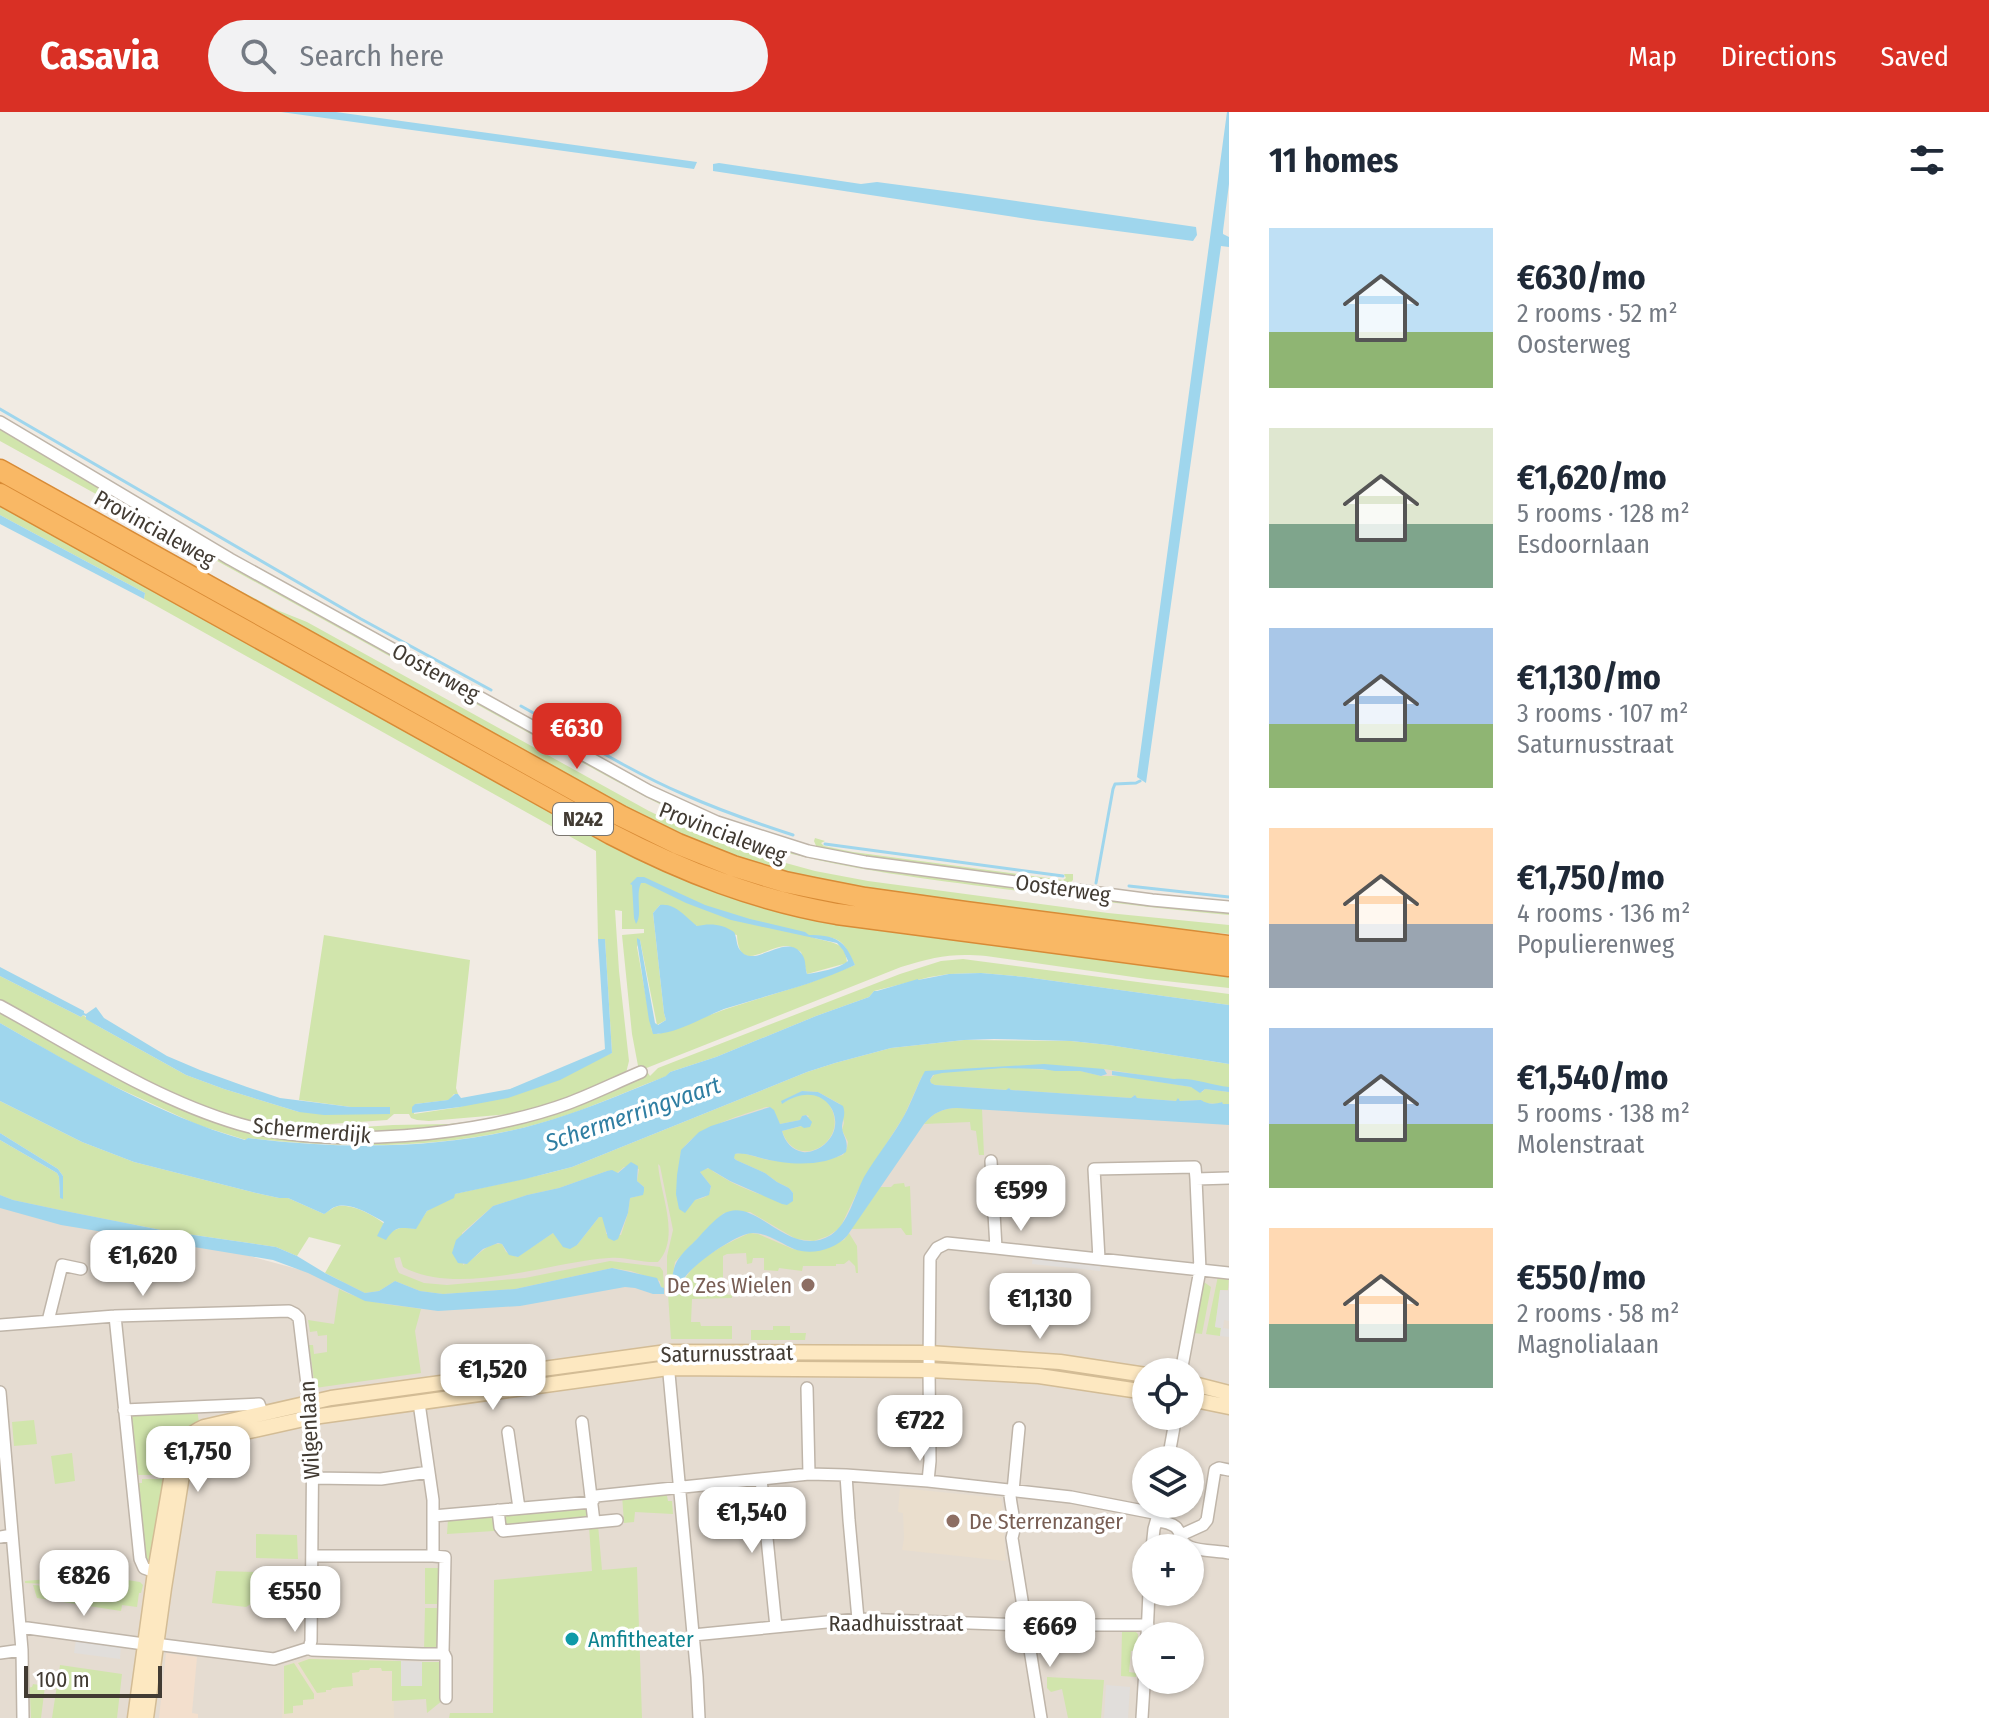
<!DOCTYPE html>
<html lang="en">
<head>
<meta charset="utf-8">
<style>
  body { margin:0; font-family:"Fira Sans Condensed",sans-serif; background:#f2f2f3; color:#1f2937; height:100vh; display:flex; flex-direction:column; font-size:30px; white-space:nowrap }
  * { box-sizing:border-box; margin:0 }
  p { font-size:26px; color:#747a83 }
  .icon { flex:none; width:44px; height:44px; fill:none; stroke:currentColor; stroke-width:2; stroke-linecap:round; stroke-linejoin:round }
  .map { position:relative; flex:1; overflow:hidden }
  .drawer { display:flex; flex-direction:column; background:#fff; width:760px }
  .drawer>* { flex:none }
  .buttons { position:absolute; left:1132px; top:1246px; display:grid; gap:16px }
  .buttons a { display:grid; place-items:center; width:72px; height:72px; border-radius:50%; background:#fff; box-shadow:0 2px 6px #0004; font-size:40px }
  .scale { position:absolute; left:24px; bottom:20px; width:138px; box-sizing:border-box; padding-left:8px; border:4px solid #423b33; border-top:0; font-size:22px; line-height:28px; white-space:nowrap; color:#423b33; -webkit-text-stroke:6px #fff; paint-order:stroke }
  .price { position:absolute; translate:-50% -68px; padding:0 18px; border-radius:16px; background:#fff; color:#222; font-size:26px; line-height:52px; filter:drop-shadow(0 2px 4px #0008) }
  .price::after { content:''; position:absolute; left:50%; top:48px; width:24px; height:18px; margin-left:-12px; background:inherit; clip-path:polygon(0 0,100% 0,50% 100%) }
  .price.selected { background:#d93025; color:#fff }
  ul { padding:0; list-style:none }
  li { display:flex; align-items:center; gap:24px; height:200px; padding:0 40px }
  li span { display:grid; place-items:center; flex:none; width:224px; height:160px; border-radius:0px; color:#555 }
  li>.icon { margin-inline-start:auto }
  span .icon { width:96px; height:96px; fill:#fffc; stroke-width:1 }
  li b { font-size:34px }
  h2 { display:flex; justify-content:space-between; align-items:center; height:96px; padding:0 40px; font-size:34px }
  header { display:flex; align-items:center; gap:48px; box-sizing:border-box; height:112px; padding:0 40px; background:#d93025; color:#fff }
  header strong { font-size:38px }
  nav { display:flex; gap:44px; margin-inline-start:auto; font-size:28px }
  .search { width:560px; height:72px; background:#f2f2f3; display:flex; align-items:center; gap:20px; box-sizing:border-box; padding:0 28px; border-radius:44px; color:#747a83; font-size:30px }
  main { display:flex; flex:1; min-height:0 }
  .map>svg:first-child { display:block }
</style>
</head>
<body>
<header>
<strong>Casavia</strong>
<div class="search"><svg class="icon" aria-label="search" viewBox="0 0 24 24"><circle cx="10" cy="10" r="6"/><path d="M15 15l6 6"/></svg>Search here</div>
<nav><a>Map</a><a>Directions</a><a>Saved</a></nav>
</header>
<main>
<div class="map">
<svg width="1229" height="1606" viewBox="0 0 1229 1606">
  <rect width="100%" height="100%" fill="#f1ebe3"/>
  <path fill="#e5dcd1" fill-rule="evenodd" d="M890,942L1229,961V1606H0V1076L345,1170L483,1080L579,1057ZM1146,1260H1190V1304H1146ZM1146,1348H1190V1392H1146ZM1146,1436H1190V1480H1146ZM1146,1524H1190V1568H1146Z"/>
  <path fill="#f3dfcd" d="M166,1541L197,1545L192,1601L198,1602V1606H159Z"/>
  <path fill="#eadecd" d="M900,1376L1000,1386L1002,1389L1006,1449L902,1438L904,1426L903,1401L898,1400Z
    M309,1546L393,1548L394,1606H282L284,1554Z"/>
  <path fill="#d1e5ac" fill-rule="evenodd" d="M0,316L639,678L769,732L1229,799V803C1148,796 1068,785 988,775C906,764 823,754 744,728C698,713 655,690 612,667L0,329Z
    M0,388L649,751L697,773L766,795L824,810L1229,865V876L1147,867L986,844C950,841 935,845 901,855L639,959L632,922L622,823L644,821V817H622V799L615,798L619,859L629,949L626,961L559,993L522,1001L429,1009L417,1008L411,1006L409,1002H394L387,1008L302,1014L286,1017L214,1001L136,965L0,890V864L81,905L83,903L96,913L186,963L224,977L299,1000L390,995H351L299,988L324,823L470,848L456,976L458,982H454L449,988L415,992L414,1002L460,995L612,941L605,827H598L596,739L144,487L145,481L0,403ZM660,793L697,814L737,823C739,864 768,832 788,834C792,835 797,838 801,840L807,862L847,851C846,826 827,832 809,824L813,823C843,827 841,826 855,853L809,871L726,897L658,922L652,919L637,835L640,828L657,913L666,908L664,901L653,801Z
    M177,446L277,498L307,510L649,699L697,722L749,741L815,759L868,769L1108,801L1229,813V822L1142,814L832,772L744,749L646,708Z
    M815,726L825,729L821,731L824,734L853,740L1063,768L1066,766L1064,762H1073V768L1068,773L910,753L817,736L814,729Z
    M963,847L1229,882V893L1025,865L981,861L949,862L930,865L874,879L869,885L816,904L716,945L670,960L667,964C634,976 602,991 570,1002C466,1038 356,1038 248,1026L246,1028L198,1013L94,965L0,911V899L86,944L252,1017L412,1025L593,984H600L639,963L648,961L650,964L658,956L900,862L941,849Z
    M964,928L1071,929L1109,933L1229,952V977L1104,957H1029L1081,959L1101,964H1123L1191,975L1202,980L1205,977L1229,980V992H1223L1221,990L1219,992L1205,991L1201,988L1180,989L1178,986L1177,989L1136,986L1135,983L1131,986L1011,978L1009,976L1007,978L935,973L931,971L930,968L934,963L922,964L904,1004L862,1070L840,1116L828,1124L814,1129L796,1127L750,1100L724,1101L705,1119L675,1150L671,1174L667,1176V1144L673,1118L660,1054L658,1052C660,1082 681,1125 658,1150C641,1151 625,1144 609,1146C549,1150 459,1185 403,1155L400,1145L394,1146L396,1155L399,1161L424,1171L447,1173L525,1166L610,1149L660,1155L663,1159L664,1176L661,1175L660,1169L631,1159L612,1156L515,1177L443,1182L420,1179L395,1169L379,1179L365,1181L325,1161L341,1133L309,1125L297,1144L276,1135L166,1119L60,1098L13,1088L0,1083V1028L57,1061L59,1065L60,1086H63V1064L58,1057L0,1021V989L82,1030L134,1050L256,1081L279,1086H288L324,1102C327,1100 331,1097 335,1095C351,1089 382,1107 392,1119L403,1115L415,1117L427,1099L454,1082L545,1062L572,1055L807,960L835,951L891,936ZM802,979L818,980L840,992L844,1011L842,1018L848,1030L847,1036L843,1043L823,1049L803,1051L768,1048L742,1041L734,1042V1046L736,1048L765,1061L777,1070L789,1076L793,1081V1089C770,1087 751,1080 731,1070C725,1067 720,1063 714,1060L710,1056L702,1058L700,1060L711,1074C710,1085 704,1086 695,1088C690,1076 680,1060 680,1048C679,1020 744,1002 766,995H770L780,1012L800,1008L802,1004L806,1003L809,1004L802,1014L782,1019C796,1061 849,1030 831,996C828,990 824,986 818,984C804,979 794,984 783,991L781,990ZM624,1055L639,1057L637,1069L644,1075L642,1083L630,1086L628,1101L621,1123L606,1122L605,1108L602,1105H599L577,1133L553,1121L517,1145L506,1140L502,1132C485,1130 477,1147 463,1153L462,1121L493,1094L527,1083L559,1076L607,1059L617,1061Z
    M957,996L982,997L984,1043H979L976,1019L971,1018L970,1010L924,1012C933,1001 943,996 957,996Z
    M515,1004L411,1021L302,1019L393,1013L449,1012Z
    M904,1071L905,1075L910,1074L912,1123H906L901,1116L851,1117L880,1075H891L894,1072Z
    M750,1121L758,1122L793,1137L806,1139L844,1128L849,1121L857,1134L858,1161H856L855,1154L849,1148L844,1152H836V1154H803L802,1159L779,1156L778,1159L764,1158V1146H753L752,1151L747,1152L746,1141L727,1142L723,1144V1182L732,1183V1186L692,1187L691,1210H700L701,1214H732V1227H671L668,1182L673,1184L678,1183C680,1177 682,1170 686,1165C699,1145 729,1130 750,1121Z
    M1218,1164L1229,1165L1228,1178H1221L1215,1215L1221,1216L1220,1224L1206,1222Z
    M1204,1170L1211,1175L1202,1222L1194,1221Z
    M339,1177C369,1192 389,1192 421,1197L415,1219L421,1261L315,1276L309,1233H313L314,1242L327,1240V1223L318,1224L317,1219L310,1220L308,1208L334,1212Z
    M773,1214H790V1221H806L805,1228H751V1218H773Z
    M197,1298L199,1310C176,1321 170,1339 165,1363H136L130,1308L135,1301Z
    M34,1308L37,1332L14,1334L12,1310Z
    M72,1341L75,1369L55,1372L51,1344Z
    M142,1367H165L151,1448H145L136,1371H142Z
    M666,1379L668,1389H672L673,1402L635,1400L634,1410L624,1411L622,1383Z
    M588,1395L589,1407L506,1414L503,1412L502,1402Z
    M495,1403L497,1416L494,1419L447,1422L448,1407Z
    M598,1413L602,1458L637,1455L642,1606H449L450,1601H493L494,1468L592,1459L589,1414Z
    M256,1422L297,1423L298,1447L256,1446Z
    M425,1456H441V1492H425Z
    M216,1459L257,1460V1488L246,1495L212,1491Z
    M95,1463L140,1470L143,1473L141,1481H139L137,1495L122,1493L121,1499L37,1486L33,1473L46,1474V1472L25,1471V1469Z
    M425,1496H441L438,1538L424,1539Z
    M1122,1519H1135L1138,1522L1137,1539H1131L1129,1560L1136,1561V1565L1121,1564Z
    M309,1547L401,1549V1574H421L422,1550H443V1588L427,1601L426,1587L392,1589V1559H382L381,1556H370L369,1558H360L359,1560L352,1561L353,1574L332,1576L331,1578H326V1580L317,1581L298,1551Z
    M294,1551L314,1582V1587L303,1588V1593L293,1594V1601L284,1602V1554Z
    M60,1553L122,1562L117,1606H52Z
    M1047,1565L1104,1568L1101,1606H1068L1062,1577L1051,1580L1047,1576Z
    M33,1572L45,1574L41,1606H31L30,1583L27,1576L32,1575Z"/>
  <path fill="#e1dedb" d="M1033,1144L1101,1151L1100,1159L1032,1152Z
    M1229,1175V1209L1224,1208L1223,1216L1229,1217V1225L1220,1224L1221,1216L1215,1215L1220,1178L1228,1179Z
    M76,1528L121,1534L120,1547L74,1541Z
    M401,1549L422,1550V1574H401Z
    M1106,1573L1130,1575L1128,1606H1104Z"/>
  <path fill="#9fd6ed" d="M281,0H336L697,50L694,57Z
    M1227,0H1229V72L1223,119V122L1229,125V135L1221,134L1146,671L1137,665Z
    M719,51L861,72L877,70L960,81L1196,115L1197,123L1193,129L1034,108L713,59V52Z
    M0,403L145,481L144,487L0,412Z
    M637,765H644L705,793L750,807L805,820L809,823C836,823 845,828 855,853C813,873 767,883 724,897C704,905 674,923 653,922L649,908L637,829V826L640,828L655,911L658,913L666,908L664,901L653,801L660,793C676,791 685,805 697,814C710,811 723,812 734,820C737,825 736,833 740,838C755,859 787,817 803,844C806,849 805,856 807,862C820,860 838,857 848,849L843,838L837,831L731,808L686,791L645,771H641C635,784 643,802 636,812L634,806L632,773L630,772Z
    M598,827H605L612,941L560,968L508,986L460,995L412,1001V995L415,992L448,988L455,982H458L461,986L510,977L605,937Z
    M0,855L84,899V901L86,902L96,895L104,906L167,944L200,958L247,975L280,986L351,995H390V1002L324,1003L299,1000L224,977L186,963L96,913L86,907V904L83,903L81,905L0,864Z
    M981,861L1025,865L1229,893V952L1109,933L1071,929L994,927L964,928L891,936L835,951L807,960L572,1055L525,1067L455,1082L454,1086L427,1099L416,1117C400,1116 396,1113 386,1128L377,1124L384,1110C371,1103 350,1089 335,1095C331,1096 328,1100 324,1102L288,1086H279L256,1081L134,1050L82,1030L0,989V911C79,956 158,1003 245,1028L248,1026C354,1039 467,1038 569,1002C602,991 634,977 666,964L670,960L716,945L816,904L869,885L874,879H877L918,867V868L949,862Z
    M1044,952L1104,957L1107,962L1101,964L1080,959H1055L1042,957L1003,956L942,961L933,963L930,968L931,971L935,973L1006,978L1009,976L1011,978L1131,986L1135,983L1137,986L1176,989L1178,986L1180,989L1201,988C1208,993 1216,992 1222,990L1223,992H1229V1013L957,996C943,996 933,1001 924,1012L847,1124C835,1137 812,1144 794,1137C782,1132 767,1121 753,1121C737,1121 694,1152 685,1165C682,1171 680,1177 678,1183L673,1184L668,1182L667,1176L671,1174C674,1147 679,1145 697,1127C704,1119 714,1108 723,1102C756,1082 788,1149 831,1123C849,1111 854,1084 864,1065C875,1046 890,1028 901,1009C911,993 916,975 925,959Z
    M1112,959L1174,967C1192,965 1211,973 1229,975V980L1205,977L1200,981L1191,975L1112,963Z
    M802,979L818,980L843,994C846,1003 843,1006 842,1014C842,1024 849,1027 846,1040C825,1055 789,1053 765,1047C756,1045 744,1040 735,1042L734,1046L736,1048L765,1061L777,1070L789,1076L793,1081V1089L787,1093L782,1092L730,1069L708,1056L700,1060L711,1074L709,1083L695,1088L685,1101L679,1097L676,1082L677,1063L681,1038L699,1020L711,1014L770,995L774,998L780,1012L800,1008L802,1004L806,1003L812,1010L810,1015L804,1016L801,1014L782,1019C785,1030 792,1038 803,1040C809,1041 816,1038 821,1035C854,1013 825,962 782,992L781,989Z
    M0,1021L58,1057L63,1064V1087L60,1086L59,1065L57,1061L0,1028Z
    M631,1050L638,1054L637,1069L644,1075V1079L643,1083L630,1086L628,1101L618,1127L614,1129L608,1126L602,1105H599L577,1133L570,1137L563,1135L553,1121L518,1145L509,1143L502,1132L498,1131L483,1137L467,1152L458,1151L452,1141L456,1128L493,1094L527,1083L559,1076L607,1059L612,1058L618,1061Z
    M0,1083L13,1088L60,1098L166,1119L276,1135L297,1144L325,1161L365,1181L379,1179L395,1169L420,1179L443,1182L515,1177L612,1156L657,1166L661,1175L664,1176V1182H653L635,1176L625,1175L520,1194L438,1199L365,1189L308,1161L273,1148L61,1113L0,1096Z"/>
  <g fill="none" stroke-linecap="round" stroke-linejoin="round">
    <path stroke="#9fd6ed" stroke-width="3" d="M0,297L361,507L491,578
      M521,594C575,624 627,658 683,682C719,698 756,711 793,723
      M825,732L1063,764
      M1096,771L1113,677L1115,672L1136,671L1140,669
      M1129,774L1229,785"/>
    <defs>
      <path id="street" d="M0,310L230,447L649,679L717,710L808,739L865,750L1152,788L1229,795
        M0,894C77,936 154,987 239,1012C330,1038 480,1024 569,991C593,982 617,970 641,960
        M991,1049L996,1136L1229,1161
        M1099,1147L1094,1057L1195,1055L1196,1067L1229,1066
        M115,1204L140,1447L144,1456L155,1460
        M48,1209L62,1153L81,1157
        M0,1213L115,1204L289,1199L295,1202L299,1206L309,1289
        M667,1240L697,1565L699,1606
        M1181,1260L1200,1158L1196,1067
        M807,1276L809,1362
        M0,1280L22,1538L23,1606
        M124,1298L259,1292L262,1300
        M582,1310L594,1410
        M1019,1316L1013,1379L1010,1383C1011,1398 1017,1411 1012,1426L1041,1606
        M508,1320L519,1396
        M1168,1348L1176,1304
        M846,1363L849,1408L858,1507
        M312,1366L381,1367L429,1360
        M761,1367L776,1515
        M928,1369L930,1349L929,1258L930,1146L937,1136L947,1131L996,1136
        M498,1398L500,1415L503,1419L617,1408
        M433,1404L592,1390L596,1384L809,1362L846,1363L928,1369L1071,1385L1159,1402
        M1157,1409C1190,1413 1173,1427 1190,1435C1199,1439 1219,1439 1229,1441
        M1181,1423L1203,1413L1207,1408L1215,1358L1219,1356L1229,1358
        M0,1425L12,1423
        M1152,1436L1154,1417L1161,1392
        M312,1444H433V1388L419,1291
        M433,1444L445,1445L443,1540L446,1546V1586
        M20,1515L144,1532
        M693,1523L858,1507L1026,1513H1148
        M1147,1524L1149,1480
        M155,1532L274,1547L309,1536L312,1538L422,1542H440L443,1540
        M309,1536L311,1529L313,1305
        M0,1541L22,1538
        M1142,1606L1146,1541"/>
      <path id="secondary" d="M1190,1271L1229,1281
        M1190,1287L1229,1295
        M135,1606L155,1460L174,1350C179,1334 187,1322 204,1315L331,1286L667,1240L929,1241L1060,1250L1146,1263
        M146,1606L164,1476L183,1357C189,1342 198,1333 213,1327L313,1305L668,1256L929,1258L1039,1264L1146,1280"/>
      <path id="highway" d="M0,358L621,704L678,732L733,754L785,770L814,776L865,786L965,800L1229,834
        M0,382L611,722C684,760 756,788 837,802L1229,854"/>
    </defs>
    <use href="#street" stroke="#bfb5a9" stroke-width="14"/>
    <use href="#secondary" stroke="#d3bc95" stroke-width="17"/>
    <use href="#highway" stroke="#d88b36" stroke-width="23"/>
    <use href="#street" stroke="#fff" stroke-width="11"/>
    <use href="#secondary" stroke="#fde8c1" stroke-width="14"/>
    <use href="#highway" stroke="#f9b865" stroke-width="20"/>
  </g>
  <g fill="#8d6e63" stroke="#fff" stroke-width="3">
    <circle cx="808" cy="1173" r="8"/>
    <circle cx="953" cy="1409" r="8"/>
  </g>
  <circle fill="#0f9aa8" stroke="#fff" stroke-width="3" cx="572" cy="1527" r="8"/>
  <g text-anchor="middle" stroke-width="7" stroke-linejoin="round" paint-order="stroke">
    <rect fill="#fff" stroke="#7b7670" stroke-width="2" x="553" y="691" width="60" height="32" rx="6"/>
    <g font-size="20" font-weight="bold" fill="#423b33">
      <text x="583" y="714">N242</text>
    </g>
    <g font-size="22" fill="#423b33" stroke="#fff">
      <text transform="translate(155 416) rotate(29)" y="8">Provincialeweg</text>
      <text transform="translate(436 560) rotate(29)" y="8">Oosterweg</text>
      <text transform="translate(723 720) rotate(21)" y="8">Provincialeweg</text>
      <text transform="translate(1063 776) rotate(8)" y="8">Oosterweg</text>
      <text transform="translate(312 1018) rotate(5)" y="8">Schermerdijk</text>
      <text transform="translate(727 1241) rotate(-1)" y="8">Saturnusstraat</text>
      <text transform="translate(309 1318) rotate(-93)" y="8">Wilgenlaan</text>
      <text x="896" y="1519">Raadhuisstraat</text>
    </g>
    <g font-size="22" fill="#785e54" stroke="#fff" text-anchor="end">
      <text x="792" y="1181">De Zes Wielen</text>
      <text x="969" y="1417" text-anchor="start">De Sterrenzanger</text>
    </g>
    <g font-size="22" fill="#0d838f" stroke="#fff" text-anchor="start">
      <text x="588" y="1535">Amfitheater</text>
    </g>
    <g font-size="24" font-style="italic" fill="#2f7ea2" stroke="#fff">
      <text transform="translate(633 1002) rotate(-19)" y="8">Schermerringvaart</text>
    </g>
  </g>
</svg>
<div class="buttons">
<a><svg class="icon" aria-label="locate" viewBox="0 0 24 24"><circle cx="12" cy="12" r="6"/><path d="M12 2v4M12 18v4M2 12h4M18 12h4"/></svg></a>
<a><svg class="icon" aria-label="layers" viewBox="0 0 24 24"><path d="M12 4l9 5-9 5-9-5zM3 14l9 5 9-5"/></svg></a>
<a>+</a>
<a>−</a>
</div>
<div class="scale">100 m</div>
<b class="price selected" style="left:577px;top:659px">€630</b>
<b class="price" style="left:1021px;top:1121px">€599</b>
<b class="price" style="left:143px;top:1186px">€1,620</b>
<b class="price" style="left:1040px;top:1229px">€1,130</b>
<b class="price" style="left:493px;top:1300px">€1,520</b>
<b class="price" style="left:920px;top:1351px">€722</b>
<b class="price" style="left:198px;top:1382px">€1,750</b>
<b class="price" style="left:752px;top:1443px">€1,540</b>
<b class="price" style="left:84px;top:1506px">€826</b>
<b class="price" style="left:295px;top:1522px">€550</b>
<b class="price" style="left:1050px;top:1557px">€669</b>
</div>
<section class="drawer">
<h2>11 homes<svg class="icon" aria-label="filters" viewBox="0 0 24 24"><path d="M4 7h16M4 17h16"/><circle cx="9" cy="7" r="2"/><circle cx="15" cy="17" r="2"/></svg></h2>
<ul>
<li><span style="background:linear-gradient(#bfe0f5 65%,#8fb573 0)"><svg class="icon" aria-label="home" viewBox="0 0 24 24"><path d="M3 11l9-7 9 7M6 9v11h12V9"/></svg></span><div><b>€630/mo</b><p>2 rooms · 52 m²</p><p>Oosterweg</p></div></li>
<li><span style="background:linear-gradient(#dfe7d0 60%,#7fa58c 0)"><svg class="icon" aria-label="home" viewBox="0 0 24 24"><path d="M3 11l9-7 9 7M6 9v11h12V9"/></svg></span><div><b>€1,620/mo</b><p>5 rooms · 128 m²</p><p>Esdoornlaan</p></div></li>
<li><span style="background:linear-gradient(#a9c7e8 60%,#8fb573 0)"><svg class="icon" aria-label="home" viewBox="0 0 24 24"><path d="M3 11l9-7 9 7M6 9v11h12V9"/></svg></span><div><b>€1,130/mo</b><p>3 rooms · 107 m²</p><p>Saturnusstraat</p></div></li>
<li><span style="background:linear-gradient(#ffd9b3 60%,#9aa5b1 0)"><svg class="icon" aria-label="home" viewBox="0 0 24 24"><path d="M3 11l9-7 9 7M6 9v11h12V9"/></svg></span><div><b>€1,750/mo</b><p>4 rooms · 136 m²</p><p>Populierenweg</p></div></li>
<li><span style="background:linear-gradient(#a9c7e8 60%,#8fb573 0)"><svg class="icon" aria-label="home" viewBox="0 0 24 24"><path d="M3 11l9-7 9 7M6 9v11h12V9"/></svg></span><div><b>€1,540/mo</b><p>5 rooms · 138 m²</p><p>Molenstraat</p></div></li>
<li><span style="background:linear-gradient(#ffd9b3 60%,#7fa58c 0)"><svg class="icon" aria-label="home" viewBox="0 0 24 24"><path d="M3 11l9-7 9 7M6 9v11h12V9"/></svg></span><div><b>€550/mo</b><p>2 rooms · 58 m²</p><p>Magnolialaan</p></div></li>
</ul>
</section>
</main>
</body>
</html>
